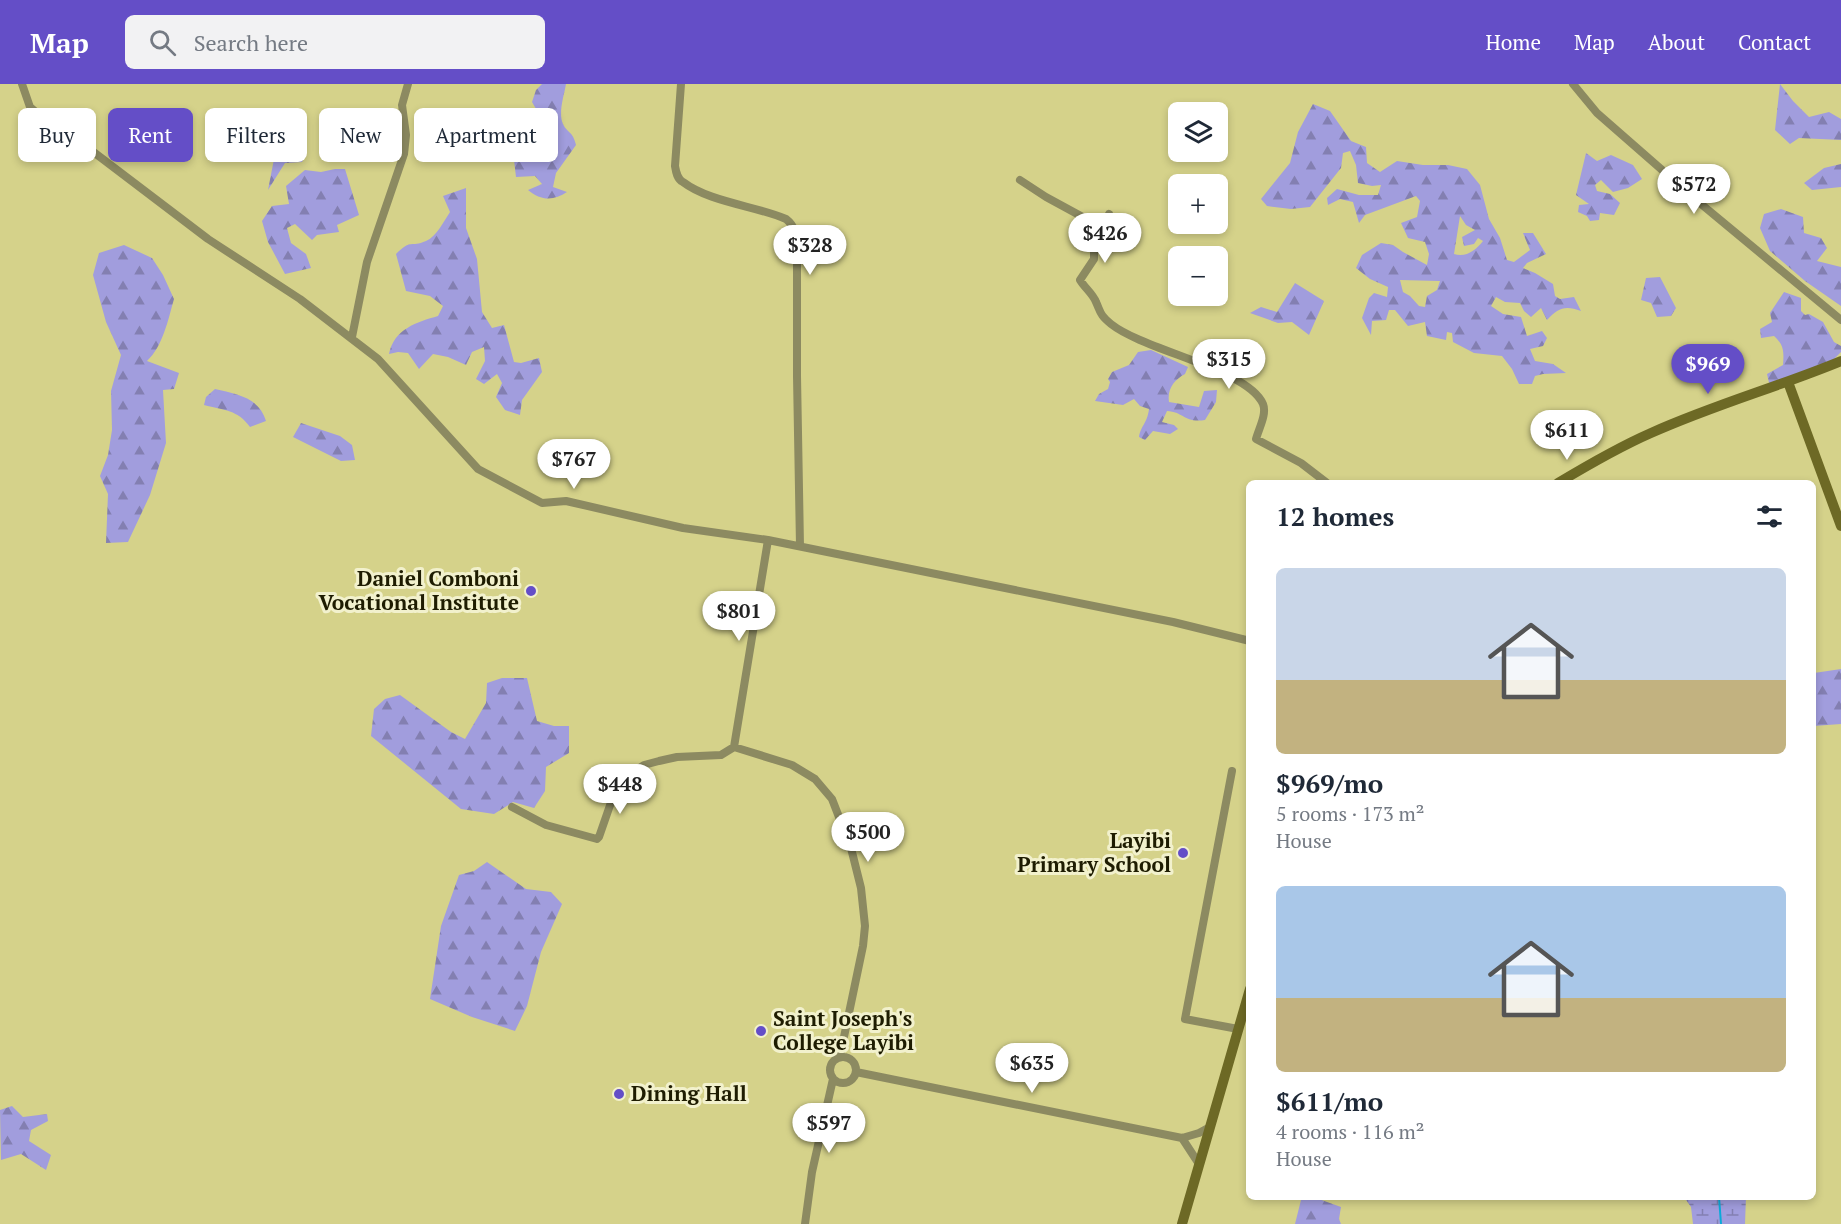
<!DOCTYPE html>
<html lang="en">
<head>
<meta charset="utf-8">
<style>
  body { margin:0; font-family:"PT Serif",serif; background:#f2f2f3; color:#1f2937; height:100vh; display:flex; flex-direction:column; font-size:22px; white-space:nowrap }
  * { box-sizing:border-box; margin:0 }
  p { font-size:20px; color:#747a83 }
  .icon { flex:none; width:33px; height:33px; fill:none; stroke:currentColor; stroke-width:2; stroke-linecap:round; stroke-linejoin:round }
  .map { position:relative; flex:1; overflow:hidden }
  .panel { position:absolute; left:1246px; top:396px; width:570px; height:720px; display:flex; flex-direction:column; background:#fff; border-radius:9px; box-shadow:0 3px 9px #0003 }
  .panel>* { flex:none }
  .hud { position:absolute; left:18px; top:24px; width:570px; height:54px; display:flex; gap:12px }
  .controls { position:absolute; left:1168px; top:18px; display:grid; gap:12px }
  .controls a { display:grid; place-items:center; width:60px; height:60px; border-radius:9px; background:#fff; box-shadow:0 3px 9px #0003; font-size:30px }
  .price { position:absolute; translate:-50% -51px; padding:0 14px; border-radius:21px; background:#fff; color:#222; font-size:20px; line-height:39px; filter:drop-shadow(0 2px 3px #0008) }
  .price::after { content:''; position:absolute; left:50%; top:36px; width:18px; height:14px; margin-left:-9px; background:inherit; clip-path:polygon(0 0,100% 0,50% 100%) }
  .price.active { background:#644ec7; color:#fff }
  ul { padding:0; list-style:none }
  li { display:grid; align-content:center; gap:12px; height:318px; padding:0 30px }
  li span { display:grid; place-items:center; height:186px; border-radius:9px; color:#555 }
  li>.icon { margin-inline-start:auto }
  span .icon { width:108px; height:108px; fill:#fffc; stroke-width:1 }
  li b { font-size:26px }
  h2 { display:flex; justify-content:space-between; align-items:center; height:72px; padding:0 30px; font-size:26px }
  .tag { padding:0 21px; border-radius:9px; background:#fff; box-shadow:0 3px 9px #0003; font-size:21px; line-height:54px }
  .tag.active { background:#644ec7; color:#fff }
  header { display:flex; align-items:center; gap:36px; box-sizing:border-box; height:84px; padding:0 30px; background:#644ec7; color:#fff }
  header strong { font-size:28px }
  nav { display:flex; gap:33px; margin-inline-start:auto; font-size:21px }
  .search { width:420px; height:54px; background:#f2f2f3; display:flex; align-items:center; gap:15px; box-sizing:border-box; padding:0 21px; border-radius:9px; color:#747a83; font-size:22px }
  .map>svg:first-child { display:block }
</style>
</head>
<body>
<header>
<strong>Map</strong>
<div class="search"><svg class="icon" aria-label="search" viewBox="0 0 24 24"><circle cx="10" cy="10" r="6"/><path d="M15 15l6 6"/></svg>Search here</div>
<nav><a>Home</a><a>Map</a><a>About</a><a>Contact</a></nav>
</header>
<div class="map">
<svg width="1841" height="1140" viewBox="0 0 1841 1140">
  <defs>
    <pattern id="forest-firs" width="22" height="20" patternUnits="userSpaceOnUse" patternTransform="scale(1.5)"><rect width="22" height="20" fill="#a19ddd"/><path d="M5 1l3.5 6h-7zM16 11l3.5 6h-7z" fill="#837fb1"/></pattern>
    <pattern id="wetland-marsh" width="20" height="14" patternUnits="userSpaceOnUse" patternTransform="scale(1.5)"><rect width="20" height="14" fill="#a19ddd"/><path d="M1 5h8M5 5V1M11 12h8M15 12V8" fill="none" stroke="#837fb1"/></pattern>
  </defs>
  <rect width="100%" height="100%" fill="#d5d28a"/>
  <path fill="url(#forest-firs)" fill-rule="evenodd" d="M542,0H566C564,12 558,29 563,40C567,49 573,47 576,61L556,89L553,103L567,108C554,117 541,117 528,106L542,100L535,92L516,93L512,59L515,35L531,38L539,30L532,18L536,6Z
    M1780,0L1793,17L1809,33L1829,28L1841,35V56L1799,54L1790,60L1775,46Z
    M1313,20L1330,27L1351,57L1366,63L1367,79L1380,88L1397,77L1423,81H1448L1467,85L1480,101L1489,135L1500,154L1507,176L1514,178L1530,166L1523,149H1533L1546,170L1527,179L1523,184L1535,189L1553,200L1555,212L1560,215L1574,213L1581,227C1565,221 1558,224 1547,236L1541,224L1531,233L1524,227L1520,219L1505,218L1496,213L1491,222L1503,230L1521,233L1527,252L1542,247L1547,254L1543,262L1530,265L1535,277L1553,280L1566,289L1543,290L1535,292L1532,300H1519L1512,285L1502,272L1474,269L1453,258L1452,249L1447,248L1446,256L1427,252L1425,238L1408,242L1395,226H1389L1386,236L1372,237L1371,251L1362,234L1369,214L1374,209L1387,213L1388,203L1370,195L1356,184L1362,171L1381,159L1393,161L1403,168L1427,181L1429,170L1425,158L1408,154L1401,139L1417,133L1420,117L1416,112L1365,131L1359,139L1353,118L1340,115L1328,121L1327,114L1337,105L1359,111H1378L1381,101L1372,102L1358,99L1356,81L1350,67L1343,69L1341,84L1310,123L1291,125L1267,122L1261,115L1290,79L1298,48ZM1460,132L1466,141L1475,146L1462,153L1464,162L1474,160L1478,154L1483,157C1476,166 1466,174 1454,170ZM1400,196L1439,197H1440L1437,206L1427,212L1425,223L1419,222L1410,212L1403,208Z
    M288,44L301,54L306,69L302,78L285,79L268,106L274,75L279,67L275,59L278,52Z
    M1586,69L1597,77L1611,71L1633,81L1642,95L1628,104L1613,108L1601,96L1595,101L1597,107L1610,110L1620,119L1614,131L1600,129L1599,136L1590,137L1587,132L1578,128L1579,121L1589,120L1576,111Z
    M1841,80V103L1812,106L1804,99L1824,84Z
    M335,85H345L359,131L337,141L339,148L317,151L312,156L295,140L287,144L291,159L306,170L311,184L285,190L268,158L262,137L272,122L289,120L286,102L305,86L321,88Z
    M466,104V144L477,175L482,228L492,244L504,241L514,278L521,279L539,274L542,288L522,316L520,331L505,326L496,313L502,299L497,290L484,300L476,295L485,277L484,263L472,268L466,281L448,273L433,270L419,285L408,269L398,268L389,270C394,245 417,238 438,232L443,222L430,212L406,207L396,170C412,154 410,164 426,157C436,153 444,137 450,128L443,112Z
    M1781,125L1803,133L1804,149L1821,154L1827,164L1817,177L1841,183V222L1805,197L1770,167L1760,144L1764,130Z
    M124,161L152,174L163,191L174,215C168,236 163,262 147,277L179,289L174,305L163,306L166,359L150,411L128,458L106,459L108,410L100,392L108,371L112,346L111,307L121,271L106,238L93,191L99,169Z
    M1660,193L1676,224L1671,232L1657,233L1651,219L1641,216L1646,194Z
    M1295,199L1324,217L1309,251L1292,238L1278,239L1250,229L1261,223L1277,228Z
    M1784,208L1801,214V227L1805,231L1809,230L1823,238L1834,258L1841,262V268L1831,278L1770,303L1767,290L1783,281C1784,268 1784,261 1774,252L1761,254L1760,245L1772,238L1770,229Z
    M1151,266L1188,283L1185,290C1174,296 1167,305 1169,318L1199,323L1204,307L1217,306L1216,318L1205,336C1184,339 1184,328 1167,327L1162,338L1174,341L1178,345L1170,350L1153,347L1145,356L1139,353C1141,341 1147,340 1149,325L1140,322L1134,315L1123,321L1095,317L1099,310L1108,305L1110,298L1108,295L1112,288L1129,281L1138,268Z
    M215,305C236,310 259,313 266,337L250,343C238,326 224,326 204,321L206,313Z
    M301,339L340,352L352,361L355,376L341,377L293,353Z
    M1841,585V640L1814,642V589Z
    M502,594H527L537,637L554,642H569V669L546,683L545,707L534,724L513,718L494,730L461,725L371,652L374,625L385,615L400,611L451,648L465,655L486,619L487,599Z
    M487,778L526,805L551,808L562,820L541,868L527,922L515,947L472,933L430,915L441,842L459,791L474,787Z
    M12,1022L23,1033L47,1030L48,1037L31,1046L29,1057L51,1071L46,1086L21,1070L1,1076L0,1026Z
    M1316,1114L1341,1123L1339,1135L1341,1140H1295L1301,1116Z"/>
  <path fill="url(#wetland-marsh)" d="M1684,1113H1746L1745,1140H1693L1691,1123Z"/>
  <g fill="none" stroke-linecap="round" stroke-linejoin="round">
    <path stroke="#0baad9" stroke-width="2" d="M1719,1113L1721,1140"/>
    <path stroke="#8c8a61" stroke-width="8" d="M22,0L30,23L44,35L79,57L208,155L300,215L378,275L478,385L542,419L566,417L683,444L768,456L1173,538L1250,557
      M681,0L675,82C676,88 677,95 683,98C709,118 756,122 786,135C795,142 796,150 797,161V292L800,462
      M1573,0L1597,29L1701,120L1841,236
      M1020,96L1046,113L1103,144
      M1109,130L1094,168V175L1080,196C1084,203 1093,210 1096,218C1101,229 1100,231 1111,240C1145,267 1248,285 1263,320C1267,330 1259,344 1256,355L1301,379L1327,399
      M352,253L367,178L404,70L406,51L402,21L408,0
      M734,663L768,456
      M1232,687L1185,935L1238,945
      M512,723L546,741L597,755L599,753L616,704L632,689L644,681L659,677L677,673L721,671L734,663L792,681L815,695L832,715L851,764L861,804L865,842L863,862L840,972
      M830 986a13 13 0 1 1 26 0a13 13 0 1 1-26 0Z
      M856,988L1182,1054L1199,1049L1210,1043
      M1182,1054L1199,1080
      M805,1140L812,1088L833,995"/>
    <path stroke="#6d6925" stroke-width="10" d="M1788,298L1841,442
      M1558,399C1588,381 1619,363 1651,349C1713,321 1778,303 1841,277
      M1182,1140L1250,905"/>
  </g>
  <g fill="#644ec7" stroke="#f2f1cd" stroke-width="2">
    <circle cx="531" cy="507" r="6"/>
    <circle cx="1183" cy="769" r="6"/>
    <circle cx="761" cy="947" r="6"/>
    <circle cx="619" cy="1010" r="6"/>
  </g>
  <g text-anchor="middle" stroke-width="6" stroke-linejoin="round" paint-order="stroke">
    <g font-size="21" font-weight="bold" fill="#1e1c01" stroke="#f2f1cd" text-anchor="end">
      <text x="519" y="502">Daniel Comboni<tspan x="519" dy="24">Vocational Institute</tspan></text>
      <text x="1171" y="764">Layibi<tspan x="1171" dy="24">Primary School</tspan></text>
      <text x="773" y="942" text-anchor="start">Saint Joseph's<tspan x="773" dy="24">College Layibi</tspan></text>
      <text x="631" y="1017" text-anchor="start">Dining Hall</text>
    </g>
  </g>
</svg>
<div class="controls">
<a><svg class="icon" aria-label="layers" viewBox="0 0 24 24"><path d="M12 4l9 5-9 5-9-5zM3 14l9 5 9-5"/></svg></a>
<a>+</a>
<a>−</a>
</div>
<b class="price" style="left:1694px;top:131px">$572</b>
<b class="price" style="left:1105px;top:180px">$426</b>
<b class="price" style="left:810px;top:192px">$328</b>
<b class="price" style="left:1229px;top:306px">$315</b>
<b class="price active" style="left:1708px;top:311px">$969</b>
<b class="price" style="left:1567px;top:377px">$611</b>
<b class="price" style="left:574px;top:406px">$767</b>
<b class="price" style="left:739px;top:558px">$801</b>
<b class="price" style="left:620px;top:731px">$448</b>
<b class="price" style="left:868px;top:779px">$500</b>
<b class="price" style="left:1032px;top:1010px">$635</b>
<b class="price" style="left:829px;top:1070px">$597</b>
<div class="hud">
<a class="tag">Buy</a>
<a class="tag active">Rent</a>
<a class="tag">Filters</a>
<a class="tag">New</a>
<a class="tag">Apartment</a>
</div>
<section class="panel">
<h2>12 homes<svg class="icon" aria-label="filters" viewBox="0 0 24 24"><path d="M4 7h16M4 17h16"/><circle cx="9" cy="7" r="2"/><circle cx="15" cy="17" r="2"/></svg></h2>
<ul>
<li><span style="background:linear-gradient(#c9d6e8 60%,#c2b280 0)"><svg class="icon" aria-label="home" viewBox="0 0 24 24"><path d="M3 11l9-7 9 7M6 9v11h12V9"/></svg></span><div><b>$969/mo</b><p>5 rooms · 173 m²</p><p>House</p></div></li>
<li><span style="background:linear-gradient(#a9c7e8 60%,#c2b280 0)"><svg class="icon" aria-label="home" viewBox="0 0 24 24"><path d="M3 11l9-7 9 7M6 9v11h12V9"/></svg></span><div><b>$611/mo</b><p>4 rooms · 116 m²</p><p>House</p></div></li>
</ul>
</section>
</div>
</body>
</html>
